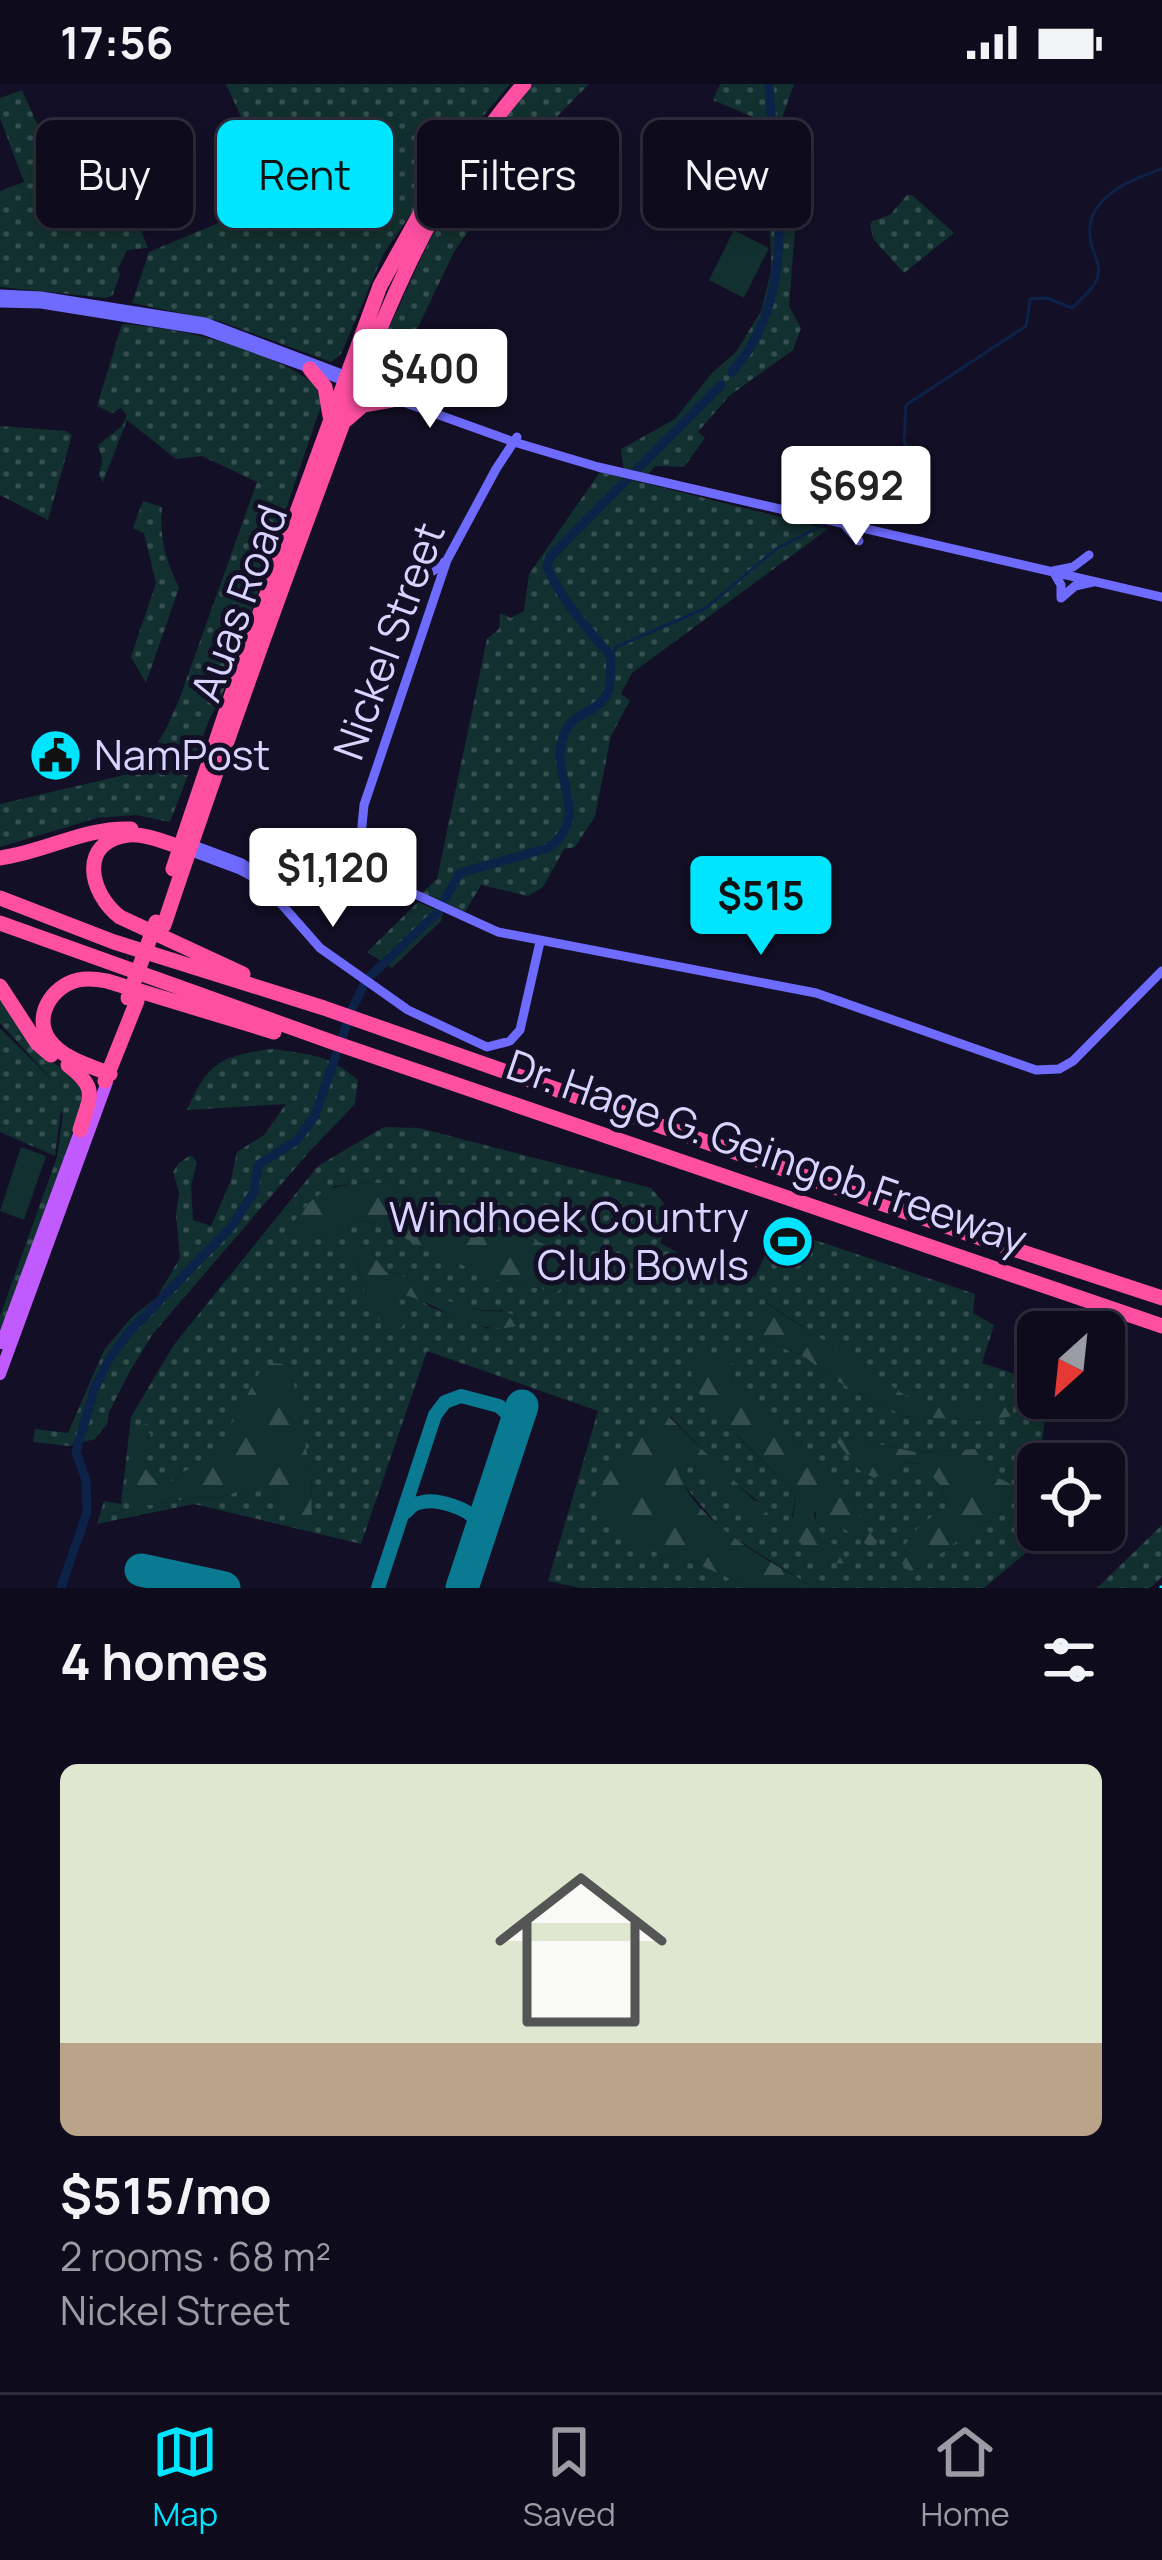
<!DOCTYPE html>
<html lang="en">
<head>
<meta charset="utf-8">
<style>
  body { margin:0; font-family:Manrope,sans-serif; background:#171425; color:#f1f3f6; height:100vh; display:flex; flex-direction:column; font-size:45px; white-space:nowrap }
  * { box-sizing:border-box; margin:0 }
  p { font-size:39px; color:#9b9ba3 }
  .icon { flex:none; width:66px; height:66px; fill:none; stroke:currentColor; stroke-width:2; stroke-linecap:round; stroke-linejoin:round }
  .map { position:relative; height:1504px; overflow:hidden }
  .side { display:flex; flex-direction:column; background:#0e0b1c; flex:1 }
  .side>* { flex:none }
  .top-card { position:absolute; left:36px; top:36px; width:1092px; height:108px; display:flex; gap:24px }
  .needle { width:78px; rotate:207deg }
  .controls { position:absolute; left:1017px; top:1227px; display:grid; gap:24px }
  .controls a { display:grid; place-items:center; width:108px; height:108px; border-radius:18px; background:#0e0b1c; box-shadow:0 6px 18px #0003,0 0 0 3px #2e2b3b; font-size:60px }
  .price { position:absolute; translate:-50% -102px; padding:0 27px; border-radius:12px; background:#fff; color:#222; font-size:39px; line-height:78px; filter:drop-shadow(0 3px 6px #0008) }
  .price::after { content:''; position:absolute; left:50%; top:72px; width:36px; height:27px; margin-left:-18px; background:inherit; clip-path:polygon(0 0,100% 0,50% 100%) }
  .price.active { background:#00e5ff; color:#111 }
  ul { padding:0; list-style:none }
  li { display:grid; align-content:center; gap:24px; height:636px; padding:0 60px }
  li span { display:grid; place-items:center; height:372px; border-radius:18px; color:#555 }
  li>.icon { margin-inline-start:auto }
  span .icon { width:216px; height:216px; fill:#fffc; stroke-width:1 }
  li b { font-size:51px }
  h2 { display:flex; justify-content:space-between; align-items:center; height:144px; padding:0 60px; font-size:51px }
  .chip { padding:0 42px; border-radius:18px; background:#0e0b1c; box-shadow:0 6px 18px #0003,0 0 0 3px #2e2b3b; font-size:42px; line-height:108px }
  .chip.active { background:#00e5ff; color:#111 }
  .status { display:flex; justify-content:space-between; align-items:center; height:84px; padding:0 60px; background:#0e0b1c; direction:ltr }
  .status svg { height:33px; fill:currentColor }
  .tabs { display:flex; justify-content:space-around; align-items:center; height:168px; border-top:3px solid #2e2b3b; background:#0e0b1c; font-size:33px; color:#9b9ba3 }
  .tabs a { display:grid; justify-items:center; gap:6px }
  .tabs .active { color:#00e5ff }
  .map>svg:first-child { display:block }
</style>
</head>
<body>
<div class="status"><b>17:56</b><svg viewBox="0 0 49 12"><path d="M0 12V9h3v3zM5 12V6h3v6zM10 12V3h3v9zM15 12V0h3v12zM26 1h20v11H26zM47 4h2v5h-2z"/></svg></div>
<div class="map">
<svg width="1162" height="1504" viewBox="0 0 1162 1504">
  <defs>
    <pattern id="green-dots" width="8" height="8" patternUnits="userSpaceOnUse" patternTransform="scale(3)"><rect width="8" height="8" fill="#12302f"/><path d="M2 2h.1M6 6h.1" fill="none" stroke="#344d4e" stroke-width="1.8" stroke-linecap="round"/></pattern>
    <pattern id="forest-firs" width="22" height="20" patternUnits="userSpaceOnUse" patternTransform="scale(3)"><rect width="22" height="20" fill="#12302f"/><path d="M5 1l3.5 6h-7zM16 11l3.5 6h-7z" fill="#344d4e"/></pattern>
  </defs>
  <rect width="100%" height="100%" fill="#130f26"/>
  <path fill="url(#green-dots)" fill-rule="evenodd" d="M226,0H510L456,65L384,169L341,270L331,278L219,237L132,219L149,168L278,114Z
    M533,0H589L528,62L454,168L408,264L403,282L409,294L398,306C388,296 381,290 380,275C379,258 392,238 399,223C434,141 475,67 533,0Z
    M720,0H794L782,34L789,92L809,93L806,134L795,146L789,222L801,244L793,266L729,312L698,348L705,354L684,383L655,382L645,394L624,388L621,365L675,335L712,289L736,268L761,227L771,187V167L760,36L713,16Z
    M22,6L52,73L130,119L148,164L127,166L118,185L120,190L113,211L106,214L0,203V107L24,98L0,34V14Z
    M907,111H912L954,149L904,189L874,156L870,142L872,137L890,131Z
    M122,240C184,244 266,264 316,301L321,322L231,587L220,616L210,634L170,738L136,731L97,734L0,763V720L137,688L164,649L179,616L257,398L202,372L176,375L127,336L103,398C96,389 101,387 102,377C102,372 99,366 98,361L121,343L127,331L121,324L112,329L97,322Z
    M0,342L66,347L72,351L48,436L0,411Z
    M600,388L828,445L632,589L621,610L630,616L611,652L595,732L575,763L564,765L543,803L528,812L481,801L465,828L422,809L437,795L487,555L499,545L500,529L511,534L524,527L529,490Z
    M143,417L162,423C159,454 166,476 179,504L146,599L131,573L156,499L144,449L133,444Z
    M418,818L443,829L441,837L392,884L367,868Z
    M0,909C16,934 32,963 57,981C66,988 79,993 82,1006C87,1023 11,1219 0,1251V1232L57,1073L63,1031L61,1026L55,1072L0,1048V944L54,998L0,939Z
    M273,965C312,971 327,970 358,996L355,1020L309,1068L152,1251L130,1287L109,1328L107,1340L95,1355L69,1362L33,1358L35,1345L68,1349L104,1266L132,1233L157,1213L180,1174L176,1131L179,1109L173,1088L179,1079L191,1071L197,1078L191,1102L193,1136L211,1142L231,1096L237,1068L264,1051L286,1020L187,1026C208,978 222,971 273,965Z
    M384,1043L419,1044L651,1104L664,1119L661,1128L666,1143L660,1159L693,1177L695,1186L713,1195L728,1182L755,1193L770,1161L798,1171L806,1153L975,1210L973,1229L994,1241L982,1279L1021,1292L1045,1334L1041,1368L1052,1380H1038V1446H1048L1033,1463L984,1504H814L722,1446L682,1399L675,1384L693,1379L710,1394L760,1419L730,1394L670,1332L659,1470L692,1478L753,1504H580L548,1497L598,1327L427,1267L361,1460L194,1420L97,1440L104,1417L121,1420L131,1333L173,1262L318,1082ZM370,1099L414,1101L416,1113L405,1111L394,1123L399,1125L527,1154L563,1170L557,1208L498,1196L378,1139L358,1137L318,1154L307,1150L334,1102ZM351,1170L373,1171L386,1188C402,1187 414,1202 428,1209C451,1220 478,1229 503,1226L489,1245L433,1224L413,1212L397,1209L398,1217L411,1231L401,1243L380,1236L365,1209L358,1182ZM767,1219L879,1293L907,1315L932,1323H969L980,1337L904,1332L831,1294L806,1274L758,1253L759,1224ZM716,1271L734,1284L731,1299L752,1324L803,1364L848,1411L867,1446L877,1457L870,1463L817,1425C811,1447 827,1457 843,1468L792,1433L796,1410L737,1352ZM290,1289L311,1390L312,1438L291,1430L269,1403L241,1406L220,1414L197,1413L152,1421L131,1363L151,1349C140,1374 136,1380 158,1400L171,1398L187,1386L210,1379L224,1358ZM840,1352L916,1368L975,1365L981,1397L1004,1428L974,1444L916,1486L947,1424L942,1403L921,1379L904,1380Z
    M1162,1441V1493L1150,1504H1097Z"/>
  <path fill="url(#forest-firs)" d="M370,1099L414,1101L425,1106L416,1113L405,1111L395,1122L399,1125C454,1141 521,1140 569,1175L571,1197L557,1208L498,1196L426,1166L378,1139L358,1137L318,1154L307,1150L287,1157L284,1152C313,1111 318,1102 370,1099Z
    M354,1160L373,1171L386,1188C402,1187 415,1203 430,1210C445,1216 463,1222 478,1226C493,1229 503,1224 517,1233L516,1242C473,1253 438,1218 398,1209V1217L411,1231L401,1244L379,1236L365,1209L358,1182L351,1170Z
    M766,1219C803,1244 842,1267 879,1293C896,1304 907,1316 928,1321C956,1328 988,1312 1013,1321V1332L980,1337L904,1332L831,1294L806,1274L758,1253L753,1240L759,1223Z
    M716,1271L730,1276L734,1284L731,1299C762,1336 803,1360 836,1394C853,1413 859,1439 877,1457L876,1461L870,1463L817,1426L814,1430C820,1463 842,1456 847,1479C822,1482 807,1467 791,1449L796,1410L711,1325L691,1298L692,1275Z
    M271,1279L282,1280L290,1288L294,1300L311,1390L312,1438L308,1443C292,1437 281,1416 269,1403L241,1406L220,1414L197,1413L152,1421H136L125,1409L131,1362L142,1341L148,1340C154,1368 127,1371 158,1399L171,1398L193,1382L210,1379L262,1284Z
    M665,1329L768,1430L767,1437L763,1443L693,1379L676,1384C696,1441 765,1473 814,1504H753L692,1478L659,1470L614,1448L588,1424C605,1399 635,1335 665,1329Z
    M840,1352L916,1368L975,1365L982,1378L981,1396C997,1391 1005,1396 1017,1405L1013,1418L1004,1428L974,1444L925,1482L910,1487L900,1478C902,1454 926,1434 947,1424L942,1403L920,1379L904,1380L874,1394L858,1385L834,1354Z"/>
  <path fill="#12302f" d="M734,146L769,164L744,214L709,196Z
    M21,1063L46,1072L24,1136L0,1127Z"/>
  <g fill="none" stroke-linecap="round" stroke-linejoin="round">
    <path stroke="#0c2248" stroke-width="3" d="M839,432L913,382L915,372L904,358L906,321L1026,242L1030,215L1047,214L1072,224C1080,216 1094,205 1097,195C1102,182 1094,171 1091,159C1081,115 1129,96 1162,85
      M611,572L616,563L706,524L776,465L823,441"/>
    <path stroke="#0c2248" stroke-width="9" d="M732,288C803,208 774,97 769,0
      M352,925L367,895L437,829L460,789L548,764C596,729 545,692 565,648C574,628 597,629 607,610C612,600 610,584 611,572C587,544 562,517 547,483L549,474L721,301
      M343,951L347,939
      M61,1504L87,1428L86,1396L76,1368L94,1306L109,1275L130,1247L231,1143L254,1108L258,1081L296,1057L315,1032L336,971"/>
    <path stroke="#0a7a92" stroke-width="14" d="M406,1428C413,1421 413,1420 423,1418C437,1415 470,1424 477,1438C481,1445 479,1450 478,1457
      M203,1504L204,1499
      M378,1504L435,1331L445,1318L461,1312L499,1322L513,1335V1349"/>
    <path stroke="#0a7a92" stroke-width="33" d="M141,1486L224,1504
      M462,1504L522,1322"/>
    <path stroke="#6f6bff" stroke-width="9" d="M0,210L41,212L205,238L421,320
      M0,219L41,220L203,246L514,358L598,383L1162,513
      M517,353L496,385L447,476L364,721L361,752L366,771L377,788L395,801L498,848L816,909L1036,986L1059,985L1073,977L1162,887
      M843,439L859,457
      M417,489L433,487L444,478
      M1061,514V501L1053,487L1073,483L1089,471
      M1061,514L1075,502L1093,498
      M191,760L242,779L256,788
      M189,767L240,786L262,798L320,864L408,926L487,963L510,957L520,946L540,858"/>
    <path stroke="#c25bff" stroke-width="12" d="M2,1259L82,1042
      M0,1290L107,998"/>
    <path stroke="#ff4fa3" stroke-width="15" d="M374,267C374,287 381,298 397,310
      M310,285L325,303L330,332
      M347,335L363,321L392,316
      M186,765C169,760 146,749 128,751C78,758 89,809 120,833L243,890
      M0,774C45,768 85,743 131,745
      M173,785L253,548L380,202L421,128L466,59
      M0,814L114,858L324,924L983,1155L1162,1214
      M0,839L332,958L1162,1242
      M164,841C211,700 261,560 313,420C367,274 419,120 524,0
      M0,902L37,959L51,971
      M68,981C99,1005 90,1012 80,1046
      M110,990C91,982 63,975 50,957C32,933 52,902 78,896C87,894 97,895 107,897L274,948
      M105,997L137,917"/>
    <path stroke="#00e5ff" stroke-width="3" stroke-dasharray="18 15" stroke-linecap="butt" d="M1160,1504L1162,1502"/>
    <path stroke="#ff4fa3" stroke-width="15" d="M128,914L156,838"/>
  </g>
  <defs>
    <symbol id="civic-disc" viewBox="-11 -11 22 22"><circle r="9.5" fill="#00e5ff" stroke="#130f26"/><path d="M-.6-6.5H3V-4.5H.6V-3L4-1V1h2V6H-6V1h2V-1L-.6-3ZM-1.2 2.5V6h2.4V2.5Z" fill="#111"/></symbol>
    <symbol id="stadium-disc" viewBox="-11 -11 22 22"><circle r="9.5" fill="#00e5ff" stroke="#130f26"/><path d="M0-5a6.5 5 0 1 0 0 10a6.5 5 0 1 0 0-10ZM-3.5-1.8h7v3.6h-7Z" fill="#111"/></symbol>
  </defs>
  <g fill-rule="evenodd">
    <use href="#civic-disc" x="26" y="642" width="59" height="59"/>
    <use href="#stadium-disc" x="758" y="1128" width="59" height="59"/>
  </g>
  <g text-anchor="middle" stroke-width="10" stroke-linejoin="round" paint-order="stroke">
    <g font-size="42" fill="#d9d4ff" stroke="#130f26">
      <text transform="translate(239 519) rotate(-70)" y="15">Auas Road</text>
      <text transform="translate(389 557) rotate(-70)" y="15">Nickel Street</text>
      <text transform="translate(767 1068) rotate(19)" y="15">Dr. Hage G. Geingob Freeway</text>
    </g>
    <g font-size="42" fill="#d9d4ff" stroke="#130f26" text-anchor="start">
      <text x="94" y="686">NamPost</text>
      <text x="749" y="1148" text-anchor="end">Windhoek Country<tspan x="749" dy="48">Club Bowls</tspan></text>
    </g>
  </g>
</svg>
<div class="controls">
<a><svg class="needle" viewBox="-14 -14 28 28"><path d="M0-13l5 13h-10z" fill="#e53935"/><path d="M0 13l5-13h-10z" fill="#9b9ba3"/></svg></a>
<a><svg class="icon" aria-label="locate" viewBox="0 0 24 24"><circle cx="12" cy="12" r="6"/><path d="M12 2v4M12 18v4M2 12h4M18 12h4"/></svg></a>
</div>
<b class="price" style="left:430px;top:347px">$400</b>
<b class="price" style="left:856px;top:464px">$692</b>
<b class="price" style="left:333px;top:846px">$1,120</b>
<b class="price active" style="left:761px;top:874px">$515</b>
<div class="top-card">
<a class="chip">Buy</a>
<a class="chip active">Rent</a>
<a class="chip">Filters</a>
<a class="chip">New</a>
</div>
</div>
<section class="side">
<h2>4 homes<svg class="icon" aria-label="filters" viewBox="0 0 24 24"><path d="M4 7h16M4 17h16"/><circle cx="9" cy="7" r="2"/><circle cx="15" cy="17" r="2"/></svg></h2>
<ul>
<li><span style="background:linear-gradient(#dfe7d0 75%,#b9a48a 0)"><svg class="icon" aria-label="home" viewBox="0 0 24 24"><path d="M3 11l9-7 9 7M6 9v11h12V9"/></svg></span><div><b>$515/mo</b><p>2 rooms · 68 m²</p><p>Nickel Street</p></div></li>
</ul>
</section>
<nav class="tabs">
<a class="active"><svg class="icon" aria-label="map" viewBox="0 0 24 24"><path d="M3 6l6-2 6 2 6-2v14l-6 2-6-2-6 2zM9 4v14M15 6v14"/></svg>Map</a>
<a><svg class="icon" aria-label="saved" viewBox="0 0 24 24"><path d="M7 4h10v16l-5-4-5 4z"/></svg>Saved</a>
<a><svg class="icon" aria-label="home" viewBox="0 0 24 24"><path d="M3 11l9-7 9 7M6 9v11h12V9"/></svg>Home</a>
</nav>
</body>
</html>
